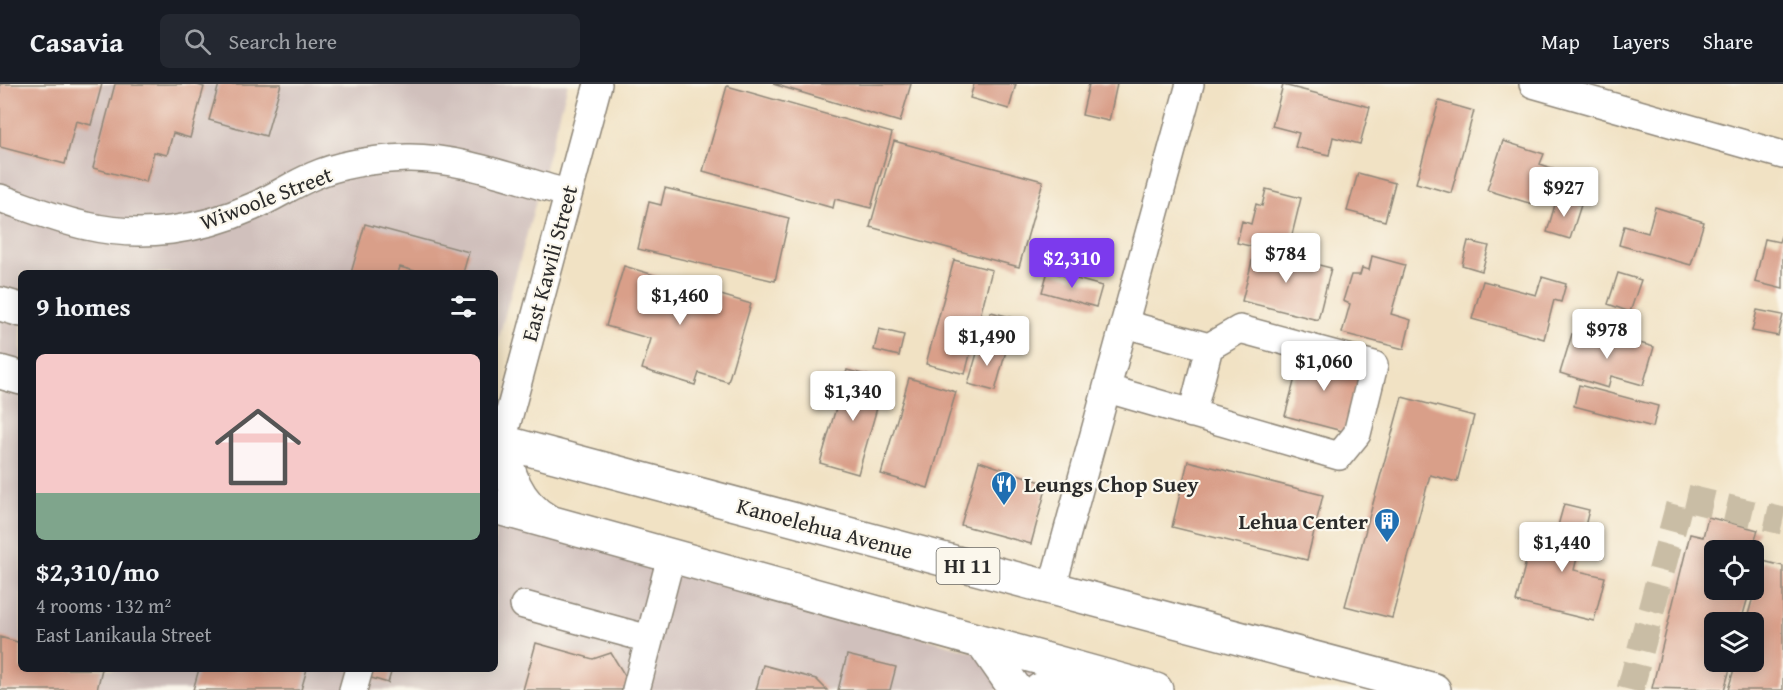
<!DOCTYPE html>
<html lang="en">
<head>
<meta charset="utf-8">
<style>
  body { margin:0; font-family:"Gentium Book Plus",serif; background:#242831; color:#f1f3f6; height:100vh; display:flex; flex-direction:column; font-size:22px; white-space:nowrap }
  * { box-sizing:border-box; margin:0 }
  p { font-size:20px; color:#9ea1a6 }
  .icon { flex:none; width:33px; height:33px; fill:none; stroke:currentColor; stroke-width:2; stroke-linecap:round; stroke-linejoin:round }
  .map { position:relative; flex:1; overflow:hidden }
  .side { position:absolute; left:18px; top:186px; width:480px; height:402px; display:flex; flex-direction:column; background:#171b24; border-radius:9px; box-shadow:0 3px 15px #0003 }
  .side>* { flex:none }
  .controls { position:absolute; left:1704px; top:456px; display:grid; gap:12px }
  .controls a { display:grid; place-items:center; width:60px; height:60px; border-radius:9px; background:#171b24; box-shadow:0 3px 15px #0003; font-size:30px }
  .price { position:absolute; translate:-50% -51px; padding:0 14px; border-radius:6px; background:#fff; color:#222; font-size:20px; line-height:39px; filter:drop-shadow(0 2px 3px #0008) }
  .price::after { content:''; position:absolute; left:50%; top:36px; width:18px; height:14px; margin-left:-9px; background:inherit; clip-path:polygon(0 0,100% 0,50% 100%) }
  .price.current { background:#7c3aed; color:#fff }
  ul { padding:0; list-style:none }
  li { display:grid; align-content:center; gap:12px; height:318px; padding:0 18px }
  li span { display:grid; place-items:center; height:186px; border-radius:9px; color:#555 }
  li>.icon { margin-inline-start:auto }
  span .icon { width:108px; height:108px; fill:#fffc; stroke-width:1 }
  li b { font-size:26px }
  h2 { display:flex; justify-content:space-between; align-items:center; height:72px; padding:0 18px; font-size:26px }
  header { display:flex; align-items:center; gap:36px; box-sizing:border-box; height:84px; padding:0 30px; background:#171b24; border-bottom:2px solid #363941 }
  header strong { font-size:28px }
  nav { display:flex; gap:33px; margin-inline-start:auto; font-size:21px }
  .search { width:420px; height:54px; background:#242831; display:flex; align-items:center; gap:15px; box-sizing:border-box; padding:0 21px; border-radius:9px; color:#9ea1a6; font-size:22px }
  .map>svg:first-child { display:block }
</style>
</head>
<body>
<header>
<strong>Casavia</strong>
<div class="search"><svg class="icon" aria-label="search" viewBox="0 0 24 24"><circle cx="10" cy="10" r="6"/><path d="M15 15l6 6"/></svg>Search here</div>
<nav><a>Map</a><a>Layers</a><a>Share</a></nav>
</header>
<div class="map">
<svg width="1783" height="606" viewBox="0 0 1783 606">
  <rect width="100%" height="100%" fill="#fbf7ec"/>
  <filter id="ink" filterUnits="userSpaceOnUse"><feTurbulence type="fractalNoise" baseFrequency=".0167" numOctaves="2"/><feDisplacementMap in="SourceGraphic" scale="12" xChannelSelector="R" yChannelSelector="G"/><feConvolveMatrix kernelMatrix="1 2 1 2 8 2 1 2 1" color-interpolation-filters="sRGB"/></filter>
  <filter id="wash" filterUnits="userSpaceOnUse"><feTurbulence type="fractalNoise" baseFrequency=".008" numOctaves="4" result="noise"/><feDisplacementMap in="SourceGraphic" scale="24" xChannelSelector="R" yChannelSelector="G"/><feGaussianBlur stdDeviation="1.35" result="paint"/><feColorMatrix in="noise" values="0 0 0 0 0 0 0 0 0 0 0 0 0 0 0 0 0 1.4 0 .05"/><feComposite in="paint" operator="in"/></filter>
  <g filter="url(#wash)">
    <rect width="100%" height="100%" fill="#f1e2c4"/>
    <path fill="#d0c0bc" d="M0,0H568L495,267V189H21V585H495V435L1112,606H0Z"/>
    <g id="blocks">
      <path fill="#d99f89" d="M0,0H102L91,41L76,37L65,80L0,63Z
        M115,0H194L204,3L190,54L173,49L167,71L154,68L146,98L93,84Z
        M219,0H281L266,52L209,36Z
        M773,0H911L900,38Z
        M974,0H1016L1009,25L970,14Z
        M1089,0H1117L1109,37L1082,31Z
        M1283,1L1370,23L1360,60L1333,53L1329,71L1295,63L1299,49L1272,42Z
        M727,2L892,49L871,124L835,115L833,124L703,87Z
        M1439,17L1474,27L1451,109L1416,99Z
        M894,57L1043,97L1019,183L870,143Z
        M1503,57L1544,70L1540,80L1555,85L1548,107L1538,104L1532,120L1487,106Z
        M1358,89L1395,99L1385,137L1347,127Z
        M665,104L789,134L775,197L638,165L649,118L661,121Z
        M1266,105L1301,114L1287,171L1237,159L1242,137L1251,140L1256,120L1262,122Z
        M1557,114L1581,121L1570,155L1547,148Z
        M1655,123L1704,138L1691,181L1619,161L1624,142L1648,149Z
        M365,140L469,168L463,189H422L400,183L398,189H351Z
        M1781,152L1783,153V205L1755,198L1765,155L1779,158Z
        M1468,157L1489,162L1482,187L1462,181Z
        M1255,165L1331,184L1318,236L1242,217Z
        M1372,172L1405,181L1391,230L1411,236L1404,265L1342,249L1350,220L1343,217L1351,191H1360L1362,184L1369,186Z
        M954,176L992,186L965,290L926,280Z
        M624,182L751,220L728,298L699,289L695,301L642,285L651,255L606,242Z
        M1048,187L1102,202L1096,223L1042,208Z
        M1618,189L1641,196L1630,228L1608,220Z
        M1542,193L1566,200L1561,218L1554,216L1544,255L1472,235L1483,197L1536,211Z
        M1757,226L1783,231L1778,252L1752,247Z
        M991,228L1018,235L1012,256L985,249Z
        M879,245L904,251L899,272L874,266Z
        M1604,249L1654,263L1643,301L1611,292L1608,304L1560,289L1572,250L1602,258Z
        M980,259L1006,267L995,307L968,300Z
        M1302,267L1363,283L1346,348L1285,332Z
        M847,286L885,296L858,390L820,379Z
        M909,294L956,308L928,404L881,390Z
        M1579,301L1658,322L1653,343L1574,322Z
        M1402,313L1474,332L1457,398L1430,391L1392,534L1345,522Z
        M979,377L1041,398L1040,403L1046,405L1031,460L961,441Z
        M1188,377L1323,411L1307,476L1172,443Z
        M1564,420L1589,426L1574,486L1605,493L1594,537L1516,518L1528,469L1549,474Z
        M1708,433L1758,446L1752,466H1714V506H1750L1741,538H1714V578H1732L1724,606L1652,604L1690,450L1703,453Z
        M1763,477L1783,482V606H1728L1736,578H1754V538H1746Z
        M0,553L21,559V585H102L97,606H0Z
        M536,559L593,575L611,569L630,600L621,606H523Z
        M847,571L896,583L890,606H838Z
        M763,581L816,595L827,606H756Z
        M199,585H307L301,606H193Z
        M371,585H392L388,599L368,593Z"/>
    </g>
  </g>
  <g filter="url(#ink)">
    <use href="#blocks" fill-opacity="0" stroke="#8e8678" stroke-width="1.5"/>
    <g fill="none" stroke-linecap="round" stroke-linejoin="round">
      <path stroke="#c9bda5" stroke-width="27" stroke-dasharray="27 14" stroke-linecap="butt" d="M1630,606L1681,413L1783,437"/>
      <defs>
        <path id="minor" d="M1533,0L1783,71
          M0,114C29,124 58,136 87,142C142,155 201,146 252,123C273,114 292,101 313,92C340,80 377,75 407,74C460,73 516,96 567,109
          M1108,305L1339,372L1357,350L1374,281L1240,245L1209,263L1125,240
          M1192,330L1209,263
          M502,357L598,0
          M1052,504L1190,0
          M524,521L649,555
          M353,606L359,585
          M636,606L671,473"/>
        <path id="highway" d="M0,220L21,226
          M0,288L21,294
          M495,356L1434,606
          M502,357C507,389 517,419 546,436
          M495,423L1156,606
          M984,560L1016,606
          M1040,606L1071,595L1093,597"/>
      </defs>
      <use href="#minor" stroke="#8e8678" stroke-width="30"/>
      <use href="#highway" stroke="#8e8678" stroke-width="36"/>
      <use href="#minor" stroke="#fff" stroke-width="27"/>
      <use href="#highway" stroke="#fff" stroke-width="33"/>
    </g>
  </g>
  <defs>
    <symbol id="restaurant-pin" viewBox="-11 -11 22 30"><path d="M0 17L-7.5 6A9.5 9.5 0 1 1 7.5 6Z" fill="#1f6fb2" stroke="#fbf7ec"/><path d="M-5-6h1v4h1v-4h1v4h1v-4h1v5L-1.5 .5V6h-2V.5L-5-1ZM5-6V6H3V1.5H1.5Q1.5-4 5-6Z" fill="#fff"/></symbol>
    <symbol id="building-pin" viewBox="-11 -11 22 30"><path d="M0 17L-7.5 6A9.5 9.5 0 1 1 7.5 6Z" fill="#1f6fb2" stroke="#fbf7ec"/><path d="M-4-6H4V6H1V3H-1V6H-4ZM-2.5-4.3h1.7v1.8h-1.7ZM.8-4.3h1.7v1.8H.8ZM-2.5-1h1.7V.8h-1.7ZM.8-1h1.7V.8H.8Z" fill="#fff"/></symbol>
  </defs>
  <g fill-rule="evenodd">
    <use href="#restaurant-pin" x="989" y="385" width="30" height="40"/>
    <use href="#building-pin" x="1372" y="422" width="30" height="40"/>
  </g>
  <g text-anchor="middle" stroke-width="4.5" stroke-linejoin="round" paint-order="stroke">
    <rect fill="#fbf7ec" stroke="#696865" stroke-width="1.5" x="936.5" y="464" width="63" height="36" rx="4.5"/>
    <g font-size="21" font-weight="bold" fill="#2b2b2b">
      <text x="968" y="489">HI 11</text>
    </g>
    <g font-size="22" fill="#2b2b2b" stroke="#fbf7ec">
      <text transform="translate(266 114) rotate(-21)" y="8">Wiwoole Street</text>
      <text transform="translate(549 179) rotate(-75)" y="8">East Kawili Street</text>
      <text transform="translate(825 444) rotate(15)" y="8">Kanoelehua Avenue</text>
    </g>
    <g font-size="22" font-weight="bold" fill="#2b2b2b" stroke="#fbf7ec" text-anchor="start">
      <text x="1024" y="408">Leungs Chop Suey</text>
      <text x="1368" y="445" text-anchor="end">Lehua Center</text>
    </g>
  </g>
</svg>
<div class="controls">
<a><svg class="icon" aria-label="locate" viewBox="0 0 24 24"><circle cx="12" cy="12" r="6"/><path d="M12 2v4M12 18v4M2 12h4M18 12h4"/></svg></a>
<a><svg class="icon" aria-label="layers" viewBox="0 0 24 24"><path d="M12 4l9 5-9 5-9-5zM3 14l9 5 9-5"/></svg></a>
</div>
<b class="price" style="left:1564px;top:134px">$927</b>
<b class="price" style="left:1286px;top:200px">$784</b>
<b class="price current" style="left:1072px;top:205px">$2,310</b>
<b class="price" style="left:680px;top:242px">$1,460</b>
<b class="price" style="left:1607px;top:276px">$978</b>
<b class="price" style="left:987px;top:283px">$1,490</b>
<b class="price" style="left:1324px;top:308px">$1,060</b>
<b class="price" style="left:853px;top:338px">$1,340</b>
<b class="price" style="left:1562px;top:489px">$1,440</b>
<section class="side">
<h2>9 homes<svg class="icon" aria-label="filters" viewBox="0 0 24 24"><path d="M4 7h16M4 17h16"/><circle cx="9" cy="7" r="2"/><circle cx="15" cy="17" r="2"/></svg></h2>
<ul>
<li><span style="background:linear-gradient(#f6c9c9 75%,#7fa58c 0)"><svg class="icon" aria-label="home" viewBox="0 0 24 24"><path d="M3 11l9-7 9 7M6 9v11h12V9"/></svg></span><div><b>$2,310/mo</b><p>4 rooms · 132 m²</p><p>East Lanikaula Street</p></div></li>
</ul>
</section>
</div>
</body>
</html>
